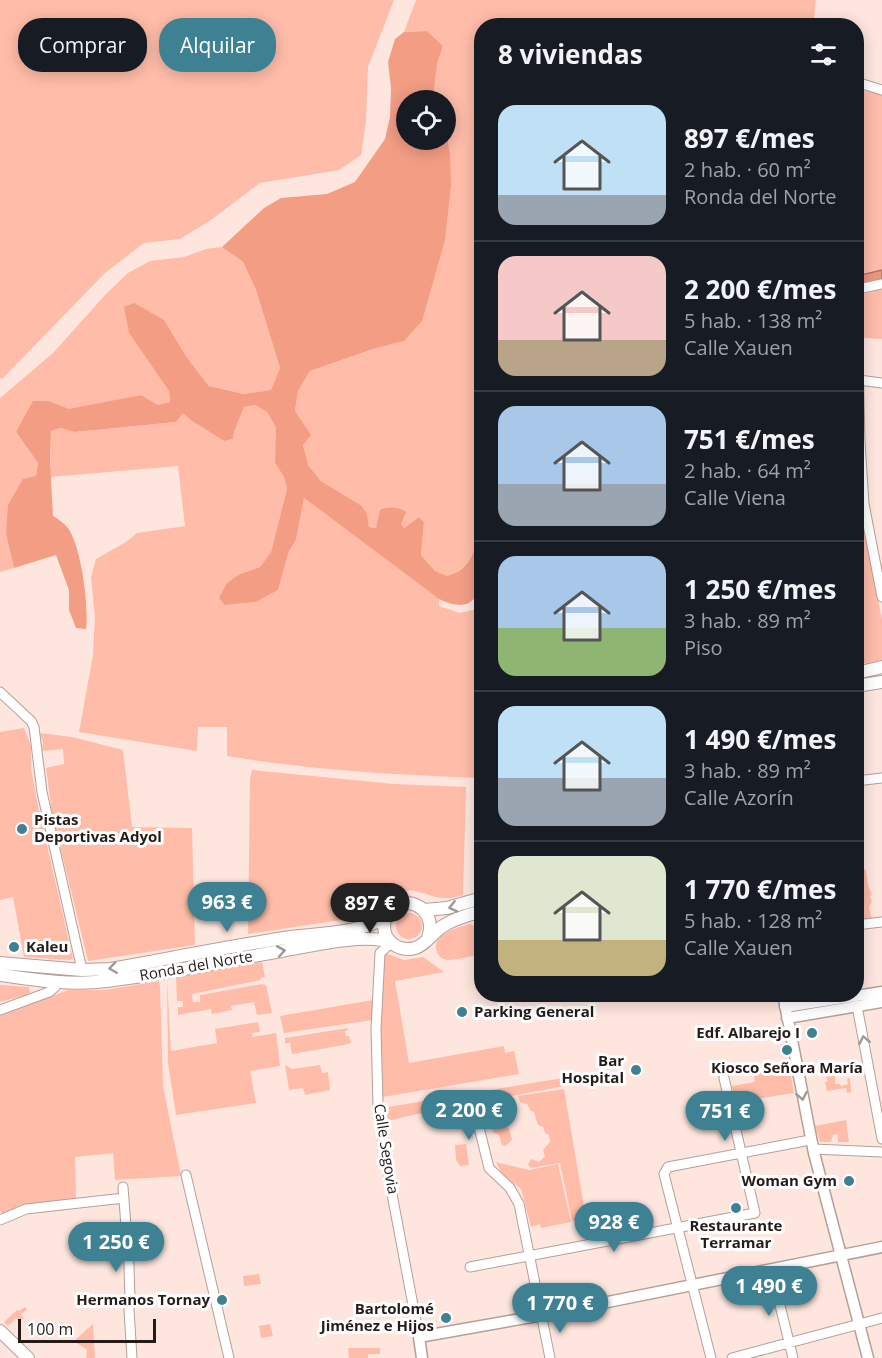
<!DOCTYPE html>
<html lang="es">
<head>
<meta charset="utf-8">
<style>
  body { margin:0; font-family:"Open Sans",sans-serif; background:#20242c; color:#f1f3f6; height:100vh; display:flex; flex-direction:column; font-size:22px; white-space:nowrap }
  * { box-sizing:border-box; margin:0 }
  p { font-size:20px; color:#9ea1a6 }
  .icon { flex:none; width:33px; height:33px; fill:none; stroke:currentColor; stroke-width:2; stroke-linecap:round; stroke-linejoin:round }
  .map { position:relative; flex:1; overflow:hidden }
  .sheet { position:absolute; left:474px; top:18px; width:390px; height:984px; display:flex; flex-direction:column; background:#171b24; border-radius:24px; box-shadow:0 3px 15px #0003 }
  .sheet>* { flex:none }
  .hud { position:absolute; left:18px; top:18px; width:366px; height:54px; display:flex; gap:12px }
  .fabs { position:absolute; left:396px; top:90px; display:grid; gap:12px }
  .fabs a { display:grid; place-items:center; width:60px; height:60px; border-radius:50%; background:#171b24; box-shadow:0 3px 15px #0003; font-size:30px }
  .scale { position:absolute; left:18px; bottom:15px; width:138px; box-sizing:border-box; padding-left:6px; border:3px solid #251c1a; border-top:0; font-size:16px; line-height:21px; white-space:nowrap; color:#251c1a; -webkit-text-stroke:4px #fff; paint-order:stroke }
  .price { position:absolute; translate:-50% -51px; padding:0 14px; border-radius:21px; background:#3e8192; color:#fff; font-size:20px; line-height:39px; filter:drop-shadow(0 2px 3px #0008) }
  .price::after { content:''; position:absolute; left:50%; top:36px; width:18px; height:14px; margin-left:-9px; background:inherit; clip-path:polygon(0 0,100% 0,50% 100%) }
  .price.active { background:#222; color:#fff }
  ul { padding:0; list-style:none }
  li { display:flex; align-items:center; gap:18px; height:150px; padding:0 24px }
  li+li { border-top:2px solid #363941 }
  li span { display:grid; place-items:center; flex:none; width:168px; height:120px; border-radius:18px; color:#555 }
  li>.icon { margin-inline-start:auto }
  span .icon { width:72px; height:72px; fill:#fffc; stroke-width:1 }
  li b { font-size:26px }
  h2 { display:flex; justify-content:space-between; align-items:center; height:72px; padding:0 24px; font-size:26px }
  .chip { padding:0 21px; border-radius:24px; background:#171b24; box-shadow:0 3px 15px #0003; font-size:21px; line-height:54px }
  .chip.active { background:#3e8192; color:#fff }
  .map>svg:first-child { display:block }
</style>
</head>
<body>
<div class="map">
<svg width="882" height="1358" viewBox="0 0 882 1358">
  <rect width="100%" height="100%" fill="#fee6df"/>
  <path fill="#ffbca9" d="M0,0H394L368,67L366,121L361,155L339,170L260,183L211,220L180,239L144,243L105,273L2,379L0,378Z
    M416,0H816L813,25L482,26V532C473,553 471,568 447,576L435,571L421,555L424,522L419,517L404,528L401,524L377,523L376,528L369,527L367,514L362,506L321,481L308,465L304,454L301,421L295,411L298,391L310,371L373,349L404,341L450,153L446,133V100H433L437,64L443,46L427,31L404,32Z
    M856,89L882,95V281L859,286L856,257Z
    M222,247L243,262L256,290L280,368L271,390L244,394L209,386L185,355L129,333L169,391L170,402L158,405L141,395L69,410L48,401L16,432L38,463L36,476L6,534L14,568L0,572V398L53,353L105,295L128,273L150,261L184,257L206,249Z
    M882,289V339L864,338L860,299L864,294Z
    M255,405L267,412L277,427L275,463L284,477L287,489L271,552L260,567L240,574L225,605L256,602L278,590L289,551L296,540L304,498L439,599V606L460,613L481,608V778C396,775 311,770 227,756V727H198L197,751L79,732L93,655L95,617L91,577L96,559L126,542L137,533L185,526L178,466L50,477L51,431L61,428L74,432L176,422L183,412L192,421L224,441L233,439L234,432L244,407Z
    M856,426L865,530L882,620V660L857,665Z
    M24,728L31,746V768L37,801L73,959L69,960L24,957L13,897L0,900V732Z
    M40,733L72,737L123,750L132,827L192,828L195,945L88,961L52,813L46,768L64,764L63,749L42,751L43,743Z
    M252,770L394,784L466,787L463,895C433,905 426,887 401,891C383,894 380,911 362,917L248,934L250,779Z
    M856,868L866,870L868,885L872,895L870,896L872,902L869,907L872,920L857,922Z
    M396 926a13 13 0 1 1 26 0a13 13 0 1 1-26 0Z
    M470,924L475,926L481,954C471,956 458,960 448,960C443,960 438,956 437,952C430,934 459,927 470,924Z
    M388,954L404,960L423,957L444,972L395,981L409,1063L504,1046L505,1053L514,1051L519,1074L383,1097V1086L379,1049L383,956Z
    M262,962L265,977L260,978L261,980L192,994L193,1002H200V995L262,984L266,985L272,1013L257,1015L254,1002L231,1006L232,1010L212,1014L211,1009L178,1015V1007H183V1001H177L176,977Z
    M167,979L171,1051L217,1043L215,1029L258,1022L260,1032L252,1033L253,1037L276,1033L280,1066L250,1071L256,1103L176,1115L168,1063Z
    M159,981L160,988L163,1086L181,1176L115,1180L113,1153L75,1157L76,1199L28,1204L2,1215L0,1210V1016L68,990H104Z
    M0,985L29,987L30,994L0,1002Z
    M373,1000V1020L284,1033L280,1016Z
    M348,1028V1030L345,1031L346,1036H349L351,1043L344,1045L292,1054L290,1043H285V1038Z
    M789,1064L794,1093L736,1102L732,1086L755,1082L753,1069Z
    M285,1065L292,1069L320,1065L322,1073L328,1072L330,1090L305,1095L303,1088L289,1090Z
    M835,1076V1084H840L841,1086L848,1084L847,1079L850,1078L851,1092L847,1093L846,1088L827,1091L825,1082L828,1081L826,1077Z
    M563,1078L565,1086L439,1109L383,1122L382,1108Z
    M564,1089L586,1218L572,1221L560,1163L531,1168L528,1165L531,1159L539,1162L545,1156L543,1150L550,1142L549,1135L545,1133L543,1127L538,1125L534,1112L531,1111L527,1104L520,1102L518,1096Z
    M846,1120L849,1142H838V1134L833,1135L831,1142H820L815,1126Z
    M495,1124L509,1128L512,1140L505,1146L502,1145L499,1135L494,1133L492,1128Z
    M466,1144L469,1165L460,1166L456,1160L455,1145Z
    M496,1162L529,1170L558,1164L571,1222L541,1228L540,1224L531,1227L521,1189L502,1174Z
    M259,1274L261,1284L244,1286L243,1276Z
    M25,1307L27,1310L21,1314L24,1318L20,1321L16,1318L8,1326L4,1322L17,1310L19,1311Z
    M93,1324L95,1358H86L87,1350L74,1341Z
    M270,1324L273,1336L261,1338L259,1326Z
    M348,1348H380V1354H368V1358H349Z"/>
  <path fill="#f39d85" d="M427,31L443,46L437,64L433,100H406V140H446V133L450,153L451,185L445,240L422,321L404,341L373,349L310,371L298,391L295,411L311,435L303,445L308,465L321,481L362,506L367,514L369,527L376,528L380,510C387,506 400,507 406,512L401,524L404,528L419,517L424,522L421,555L435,571L447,576C471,569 473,553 481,532C482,564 491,624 439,599L304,498L296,540L289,551L278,590L256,602L225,605L219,598L227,583L240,574L260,567L271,552L287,489L284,477L275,463L276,427L267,412L255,405L244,407L234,432L233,439L224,441L192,421L183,413L176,422L74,432L61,428L51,431L50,461L53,516C58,519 64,523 68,528C81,546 89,606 86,629L76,628L69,610V590L56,555L14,568L6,534L8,505L23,479L36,476L38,463L16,432L33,401H48L69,409L141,395L158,405L170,402L169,391L129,333L124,307L134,303L164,320L185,355L209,386L244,394L271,390L280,368L256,290L243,262L222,247L264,208L281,198L327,194L355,182L385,139L390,117L391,88L388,62L395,39L404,32Z"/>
  <path fill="#ed977f" stroke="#b17261" stroke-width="1.5" d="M882,270V280L857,286V276Z"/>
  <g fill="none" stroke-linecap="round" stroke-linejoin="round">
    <defs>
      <path id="minor" d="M856,82L882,90
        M856,277L860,442L864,504L882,597
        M858,289L882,284
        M859,380L882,383
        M0,692L31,721L34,727L42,792L82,970
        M856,781L882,778
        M856,925L882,922
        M391,943L380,953L376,1029L378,1104L388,1173L419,1337
        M857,1006L882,1139
        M0,1010L49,992L55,987L56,982
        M474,1107L489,1168L510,1188L519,1204L550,1358
        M813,1149L882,1152
        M186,1175L229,1358
        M123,1187L129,1266L130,1300L129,1310L132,1358
        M0,1220L26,1209L124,1198
        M470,1267L755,1213L724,1078
        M771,1269L793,1358
        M711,1358L664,1174L668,1167L810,1140
        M732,1358L882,1318"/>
      <path id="tertiary" d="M783,994L814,1153L868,1358
        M785,1007L882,992
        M787,1018L882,1002
        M422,1358L419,1337L543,1315L882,1247"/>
      <path id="secondary" d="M856,673L882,667
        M856,686L882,682
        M424,910L447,908L482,898
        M428,938C440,904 395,889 385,920C380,938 397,953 415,948C426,945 433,932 443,926C455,918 468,915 482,911
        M0,963L82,970L110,969C166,959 222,948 278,939C313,933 356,935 387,917
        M0,975C31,979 65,985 96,982C159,976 221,961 282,951C308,946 369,932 391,943
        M0,1331L28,1358"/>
    </defs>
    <use href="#minor" stroke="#b59f98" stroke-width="11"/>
    <use href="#tertiary" stroke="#b59f98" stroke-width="13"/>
    <use href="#secondary" stroke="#b59f98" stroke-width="14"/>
    <use href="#minor" stroke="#fff" stroke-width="9"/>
    <use href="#tertiary" stroke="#fff" stroke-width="10"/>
    <use href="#secondary" stroke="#fff" stroke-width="12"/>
  </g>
  <defs><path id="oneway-chevron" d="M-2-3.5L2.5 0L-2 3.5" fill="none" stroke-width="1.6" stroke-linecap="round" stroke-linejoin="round" transform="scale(1.5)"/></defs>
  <g stroke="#9d9998">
    <use href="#oneway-chevron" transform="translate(453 907) rotate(167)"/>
    <use href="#oneway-chevron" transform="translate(281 951) rotate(-10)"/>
    <use href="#oneway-chevron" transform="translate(113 968) rotate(172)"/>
    <use href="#oneway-chevron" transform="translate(864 1040) rotate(-101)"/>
    <use href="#oneway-chevron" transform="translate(802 1096) rotate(79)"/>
  </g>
  <g fill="#3e8192" stroke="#fff" stroke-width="2">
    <circle cx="22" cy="829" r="6"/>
    <circle cx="14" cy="947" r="6"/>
    <circle cx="462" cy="1012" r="6"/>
    <circle cx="812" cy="1033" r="6"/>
    <circle cx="787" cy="1050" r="6"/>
    <circle cx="636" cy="1070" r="6"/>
    <circle cx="849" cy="1181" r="6"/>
    <circle cx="736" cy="1208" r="6"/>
    <circle cx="222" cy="1300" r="6"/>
    <circle cx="446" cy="1318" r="6"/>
  </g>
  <g text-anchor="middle" stroke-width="6" stroke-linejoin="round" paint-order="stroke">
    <g font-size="15" font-weight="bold" fill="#251c1a" stroke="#fff" text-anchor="end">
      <text x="34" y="825" text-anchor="start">Pistas<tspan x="34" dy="17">Deportivas Adyol</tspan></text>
      <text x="26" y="952" text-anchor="start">Kaleu</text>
      <text x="474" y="1017" text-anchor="start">Parking General</text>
      <text x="800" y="1038">Edf. Albarejo I</text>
      <text x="624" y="1066">Bar<tspan x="624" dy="17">Hospital</tspan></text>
      <text x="787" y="1073" text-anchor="middle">Kiosco Señora María</text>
      <text x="837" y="1186">Woman Gym</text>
      <text x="736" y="1231" text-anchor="middle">Restaurante<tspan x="736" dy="17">Terramar</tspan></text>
      <text x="210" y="1305">Hermanos Tornay</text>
      <text x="434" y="1314">Bartolomé<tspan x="434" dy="17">Jiménez e Hijos</tspan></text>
    </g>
    <g font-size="15" fill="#251c1a" stroke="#fff">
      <text transform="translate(196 966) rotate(-10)" y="5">Ronda del Norte</text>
      <text transform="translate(386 1149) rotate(81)" y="5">Calle Segovia</text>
    </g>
  </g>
</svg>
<div class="fabs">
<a><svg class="icon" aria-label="locate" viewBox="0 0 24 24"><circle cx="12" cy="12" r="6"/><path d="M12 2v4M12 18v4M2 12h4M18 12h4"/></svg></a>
</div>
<div class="scale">100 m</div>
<b class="price" style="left:227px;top:933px">963 €</b>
<b class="price active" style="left:370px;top:934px">897 €</b>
<b class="price" style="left:469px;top:1141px">2 200 €</b>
<b class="price" style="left:725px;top:1142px">751 €</b>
<b class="price" style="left:614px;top:1253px">928 €</b>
<b class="price" style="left:116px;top:1273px">1 250 €</b>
<b class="price" style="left:769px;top:1317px">1 490 €</b>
<b class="price" style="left:560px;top:1334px">1 770 €</b>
<div class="hud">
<a class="chip">Comprar</a>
<a class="chip active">Alquilar</a>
</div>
<section class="sheet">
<h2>8 viviendas<svg class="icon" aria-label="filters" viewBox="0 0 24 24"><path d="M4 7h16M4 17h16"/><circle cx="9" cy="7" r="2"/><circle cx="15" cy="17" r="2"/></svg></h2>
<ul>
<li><span style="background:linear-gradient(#bfe0f5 75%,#9aa5b1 0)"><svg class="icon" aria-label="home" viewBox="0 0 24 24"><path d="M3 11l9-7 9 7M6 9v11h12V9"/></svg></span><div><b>897 €/mes</b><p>2 hab. · 60 m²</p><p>Ronda del Norte</p></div></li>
<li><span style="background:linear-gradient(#f6c9c9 70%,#b9a48a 0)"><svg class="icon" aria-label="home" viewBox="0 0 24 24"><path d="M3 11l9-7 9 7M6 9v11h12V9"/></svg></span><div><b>2 200 €/mes</b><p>5 hab. · 138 m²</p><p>Calle Xauen</p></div></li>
<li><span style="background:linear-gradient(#a9c7e8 65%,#9aa5b1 0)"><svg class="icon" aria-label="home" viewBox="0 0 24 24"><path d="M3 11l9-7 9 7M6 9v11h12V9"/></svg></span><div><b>751 €/mes</b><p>2 hab. · 64 m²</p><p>Calle Viena</p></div></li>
<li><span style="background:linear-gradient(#a9c7e8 60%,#8fb573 0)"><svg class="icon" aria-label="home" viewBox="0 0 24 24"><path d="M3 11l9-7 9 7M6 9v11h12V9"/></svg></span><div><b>1 250 €/mes</b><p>3 hab. · 89 m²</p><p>Piso</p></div></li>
<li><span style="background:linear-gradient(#bfe0f5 60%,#9aa5b1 0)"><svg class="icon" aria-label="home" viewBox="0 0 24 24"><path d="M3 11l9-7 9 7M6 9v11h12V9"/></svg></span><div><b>1 490 €/mes</b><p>3 hab. · 89 m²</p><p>Calle Azorín</p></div></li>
<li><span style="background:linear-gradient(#dfe7d0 70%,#c2b280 0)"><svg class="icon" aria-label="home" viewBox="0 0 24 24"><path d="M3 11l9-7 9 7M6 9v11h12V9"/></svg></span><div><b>1 770 €/mes</b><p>5 hab. · 128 m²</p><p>Calle Xauen</p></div></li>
</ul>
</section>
</div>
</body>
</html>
